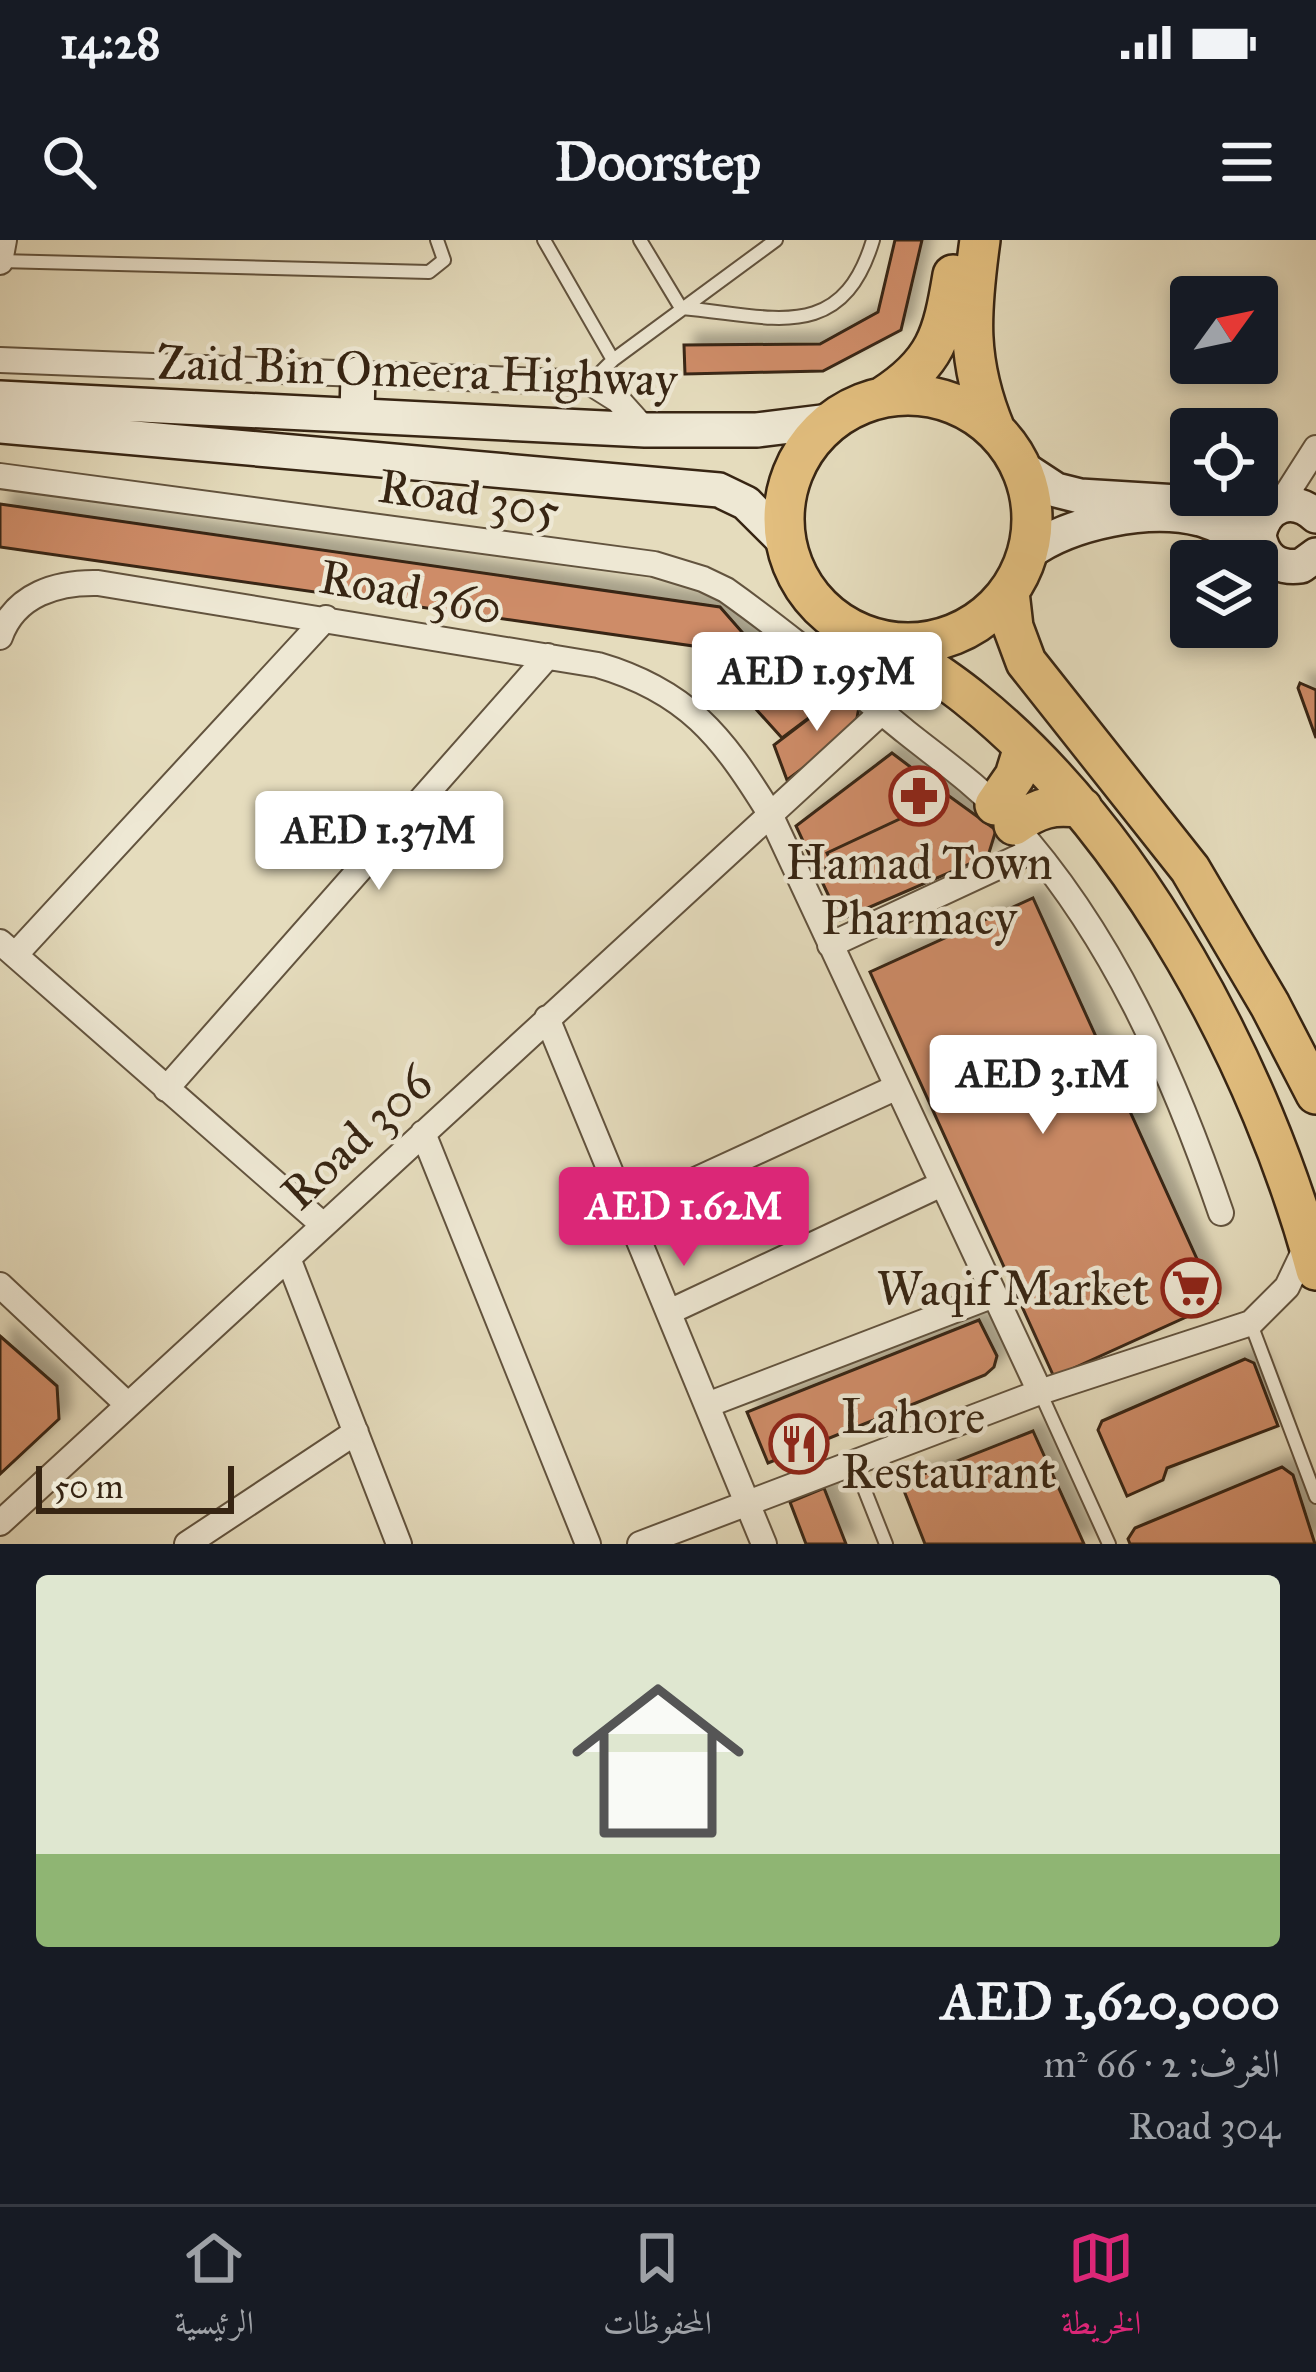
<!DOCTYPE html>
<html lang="ar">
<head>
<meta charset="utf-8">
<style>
  body { margin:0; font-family:"IM FELL Great Primer",Amiri,serif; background:#242831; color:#f1f3f6; direction:rtl; height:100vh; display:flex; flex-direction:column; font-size:45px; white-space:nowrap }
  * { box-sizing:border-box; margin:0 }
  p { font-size:39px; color:#9ea1a6 }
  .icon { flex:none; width:66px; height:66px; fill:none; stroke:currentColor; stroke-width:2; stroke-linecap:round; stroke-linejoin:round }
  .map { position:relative; height:1304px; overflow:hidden; direction:ltr }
  .drawer { display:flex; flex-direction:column; background:#171b24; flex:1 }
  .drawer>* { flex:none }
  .needle { width:78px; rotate:57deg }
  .buttons { position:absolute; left:1170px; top:36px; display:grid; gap:24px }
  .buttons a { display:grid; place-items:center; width:108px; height:108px; border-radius:12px; background:#171b24; box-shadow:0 6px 18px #0003; font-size:60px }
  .scale { position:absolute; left:36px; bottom:30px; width:198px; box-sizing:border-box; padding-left:12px; border:6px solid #372513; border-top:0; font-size:33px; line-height:42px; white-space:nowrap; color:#372513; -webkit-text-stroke:9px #eee8d4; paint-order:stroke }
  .price { position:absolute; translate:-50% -102px; padding:0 27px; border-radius:12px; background:#fff; color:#222; font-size:39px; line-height:78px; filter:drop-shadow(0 3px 6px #0008) }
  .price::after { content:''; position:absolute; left:50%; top:72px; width:36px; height:27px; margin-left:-18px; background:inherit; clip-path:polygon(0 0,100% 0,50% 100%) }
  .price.current { background:#db2777; color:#fff }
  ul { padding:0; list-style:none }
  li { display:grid; align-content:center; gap:24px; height:636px; padding:0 36px }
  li+li { border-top:3px solid #363941 }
  li span { display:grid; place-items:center; height:372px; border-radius:12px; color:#555 }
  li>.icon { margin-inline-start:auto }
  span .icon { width:216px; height:216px; fill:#fffc; stroke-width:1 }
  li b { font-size:51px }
  .status { display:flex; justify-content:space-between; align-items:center; height:84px; padding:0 60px; background:#171b24; direction:ltr }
  .status svg { height:33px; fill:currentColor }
  header { display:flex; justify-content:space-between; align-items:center; height:156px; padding:0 36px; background:#171b24; font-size:54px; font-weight:700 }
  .tab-bar { display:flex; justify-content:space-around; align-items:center; height:168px; border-top:3px solid #363941; background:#171b24; font-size:33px; color:#9ea1a6 }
  .tab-bar a { display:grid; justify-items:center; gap:6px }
  .tab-bar .current { color:#db2777 }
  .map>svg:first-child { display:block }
</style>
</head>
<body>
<div class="status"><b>14:28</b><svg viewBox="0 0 49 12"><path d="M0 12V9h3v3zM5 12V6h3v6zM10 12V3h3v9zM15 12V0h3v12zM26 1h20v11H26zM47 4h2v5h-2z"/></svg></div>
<header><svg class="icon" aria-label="menu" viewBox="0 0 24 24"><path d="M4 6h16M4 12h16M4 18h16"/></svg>Doorstep<svg class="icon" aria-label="search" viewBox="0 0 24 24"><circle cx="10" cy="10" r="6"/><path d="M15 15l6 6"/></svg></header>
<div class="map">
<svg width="1316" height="1304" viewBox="0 0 1316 1304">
  <defs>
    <filter id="shadow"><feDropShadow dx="11" dy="-11" stdDeviation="6" flood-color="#0004"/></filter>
  </defs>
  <rect width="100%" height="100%" fill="#e5dcbd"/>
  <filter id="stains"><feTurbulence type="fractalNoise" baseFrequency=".00167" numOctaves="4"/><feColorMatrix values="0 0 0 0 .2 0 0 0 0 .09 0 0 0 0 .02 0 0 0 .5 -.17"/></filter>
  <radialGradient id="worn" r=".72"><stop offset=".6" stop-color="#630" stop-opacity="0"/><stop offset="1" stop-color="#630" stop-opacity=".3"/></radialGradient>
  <path fill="#ce8c68" stroke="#372513" stroke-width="3" filter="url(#shadow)" d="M895,0H922L901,90L823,131L685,134L684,105L820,104L878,72Z
    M0,264L720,367L814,474L782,498L700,407L0,307Z
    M1300,443L1316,450V498L1298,448Z
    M839,452L859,467L855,489L787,540L774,505L832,461L828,455Z
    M892,513L949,556L827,613L832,625L817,631L796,586Z
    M949,556L996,590L988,616L840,680L817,631L832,625L827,613Z
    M1033,658L1217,1063L1054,1137L870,732Z
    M979,1080L997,1116L994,1127L985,1135L768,1223L747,1172Z
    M0,1096L57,1146L59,1179L0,1234Z
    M1245,1119L1254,1123L1278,1186L1167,1228L1163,1240L1127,1256L1098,1190L1102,1181Z
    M1033,1191L1084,1304H925L901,1243Z
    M1282,1227L1293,1235L1315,1304H1130L1128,1299L1135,1288Z
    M824,1248L846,1304H806L790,1262Z"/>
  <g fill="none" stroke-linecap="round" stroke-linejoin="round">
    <defs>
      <path id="lane" d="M544,0L613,120
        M640,0L681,68C769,75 841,107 873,0
        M0,21L429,32L444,20L437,0
        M591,142L613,120L776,0
        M1251,1084L1316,1257
        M1040,1152L1109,1304
        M854,1223L886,1304"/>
      <path id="street" d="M0,22L4,0
        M0,120L591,143L618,160L645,190
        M0,236L654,324L703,339L726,350C788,394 847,444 906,492C941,520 980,547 1010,581C1111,692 1173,833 1221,973
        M1279,266L1316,208
        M0,397C15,354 58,342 98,343L598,425C687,451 722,496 769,572L1040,1152
        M0,702L322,984
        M830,705L1034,610
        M15,715L326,378
        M547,778L764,1304
        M166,849L548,416
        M423,893L588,1304
        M628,971L895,848
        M288,1018L399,1304
        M0,1045L128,1165
        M669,1072L942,944
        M707,1165L994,1055
        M0,1283L882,472
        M187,1304L356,1192
        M640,1304L1040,1152L1251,1083L1287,1047L1307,1005"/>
      <path id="secondary" d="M0,158L645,190H757L830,181
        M357,174L358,134
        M0,186L719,250L746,263L786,303
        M1021,227L1056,250L1080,256L1275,268
        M1316,276C1293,255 1265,264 1259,295C1263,319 1278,329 1301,326L1316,315
        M1028,313C1070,282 1149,266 1200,279C1221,285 1241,297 1261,306"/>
      <path id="primary" d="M980,0C970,73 966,121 995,190
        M784 279a124 124 0 1 1 248 0a124 124 0 1 1-248 0Z
        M883,157C936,123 943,95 953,35
        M1009,352L1013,387L1026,422L1190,629L1270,765L1316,854
        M889,402C917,421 947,439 972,460C1137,593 1262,828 1316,1030
        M995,565L1015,536L1024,507
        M1014,585C1037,568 1054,563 1082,568"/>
    </defs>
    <use href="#lane" stroke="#62533e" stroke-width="16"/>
    <use href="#street" stroke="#62533e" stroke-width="28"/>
    <use href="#secondary" stroke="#372513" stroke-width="38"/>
    <use href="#primary" stroke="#372513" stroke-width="44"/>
    <use href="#lane" stroke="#eee8d4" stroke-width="12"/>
    <use href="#street" stroke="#eee8d4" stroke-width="24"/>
    <use href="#secondary" stroke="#eee8d4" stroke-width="33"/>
    <use href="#primary" stroke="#e2be7e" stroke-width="39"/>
  </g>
  <defs>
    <symbol id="pharmacy-ring" viewBox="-11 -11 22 22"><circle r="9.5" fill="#eee8d4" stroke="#8f2418" stroke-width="1.5"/><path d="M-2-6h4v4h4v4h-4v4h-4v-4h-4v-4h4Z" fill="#8f2418"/></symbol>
    <symbol id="supermarket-ring" viewBox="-11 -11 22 22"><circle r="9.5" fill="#eee8d4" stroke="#8f2418" stroke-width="1.5"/><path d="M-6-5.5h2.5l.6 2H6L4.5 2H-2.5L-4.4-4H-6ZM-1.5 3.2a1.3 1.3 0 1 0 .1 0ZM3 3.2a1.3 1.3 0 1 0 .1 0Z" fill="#8f2418"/></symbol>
    <symbol id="restaurant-ring" viewBox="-11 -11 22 22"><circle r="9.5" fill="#eee8d4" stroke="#8f2418" stroke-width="1.5"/><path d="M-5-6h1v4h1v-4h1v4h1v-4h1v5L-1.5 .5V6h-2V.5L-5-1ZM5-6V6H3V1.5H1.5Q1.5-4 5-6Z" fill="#8f2418"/></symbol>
  </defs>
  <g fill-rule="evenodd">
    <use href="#pharmacy-ring" x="886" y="523" width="66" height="66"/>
    <use href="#supermarket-ring" x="1158" y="1015" width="66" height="66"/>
    <use href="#restaurant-ring" x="766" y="1171" width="66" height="66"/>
  </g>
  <g text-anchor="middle" stroke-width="9" stroke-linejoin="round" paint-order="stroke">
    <g font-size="48" fill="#372513" stroke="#eee8d4">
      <text transform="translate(417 130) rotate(2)" y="17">Zaid Bin Omeera Highway</text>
      <text transform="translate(469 257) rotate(8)" y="17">Road 305</text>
      <text transform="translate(411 351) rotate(10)" y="17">Road 360</text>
      <text transform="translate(356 897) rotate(-43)" y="17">Road 306</text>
    </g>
    <g font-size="48" fill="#372513" stroke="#eee8d4">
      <text x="919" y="639">Hamad Town<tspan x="919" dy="55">Pharmacy</tspan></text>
      <text x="1149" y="1065" text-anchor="end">Waqif Market</text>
      <text x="841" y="1193" text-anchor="start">Lahore<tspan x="841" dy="55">Restaurant</tspan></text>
    </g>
  </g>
  <rect width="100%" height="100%" filter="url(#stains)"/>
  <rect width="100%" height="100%" fill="url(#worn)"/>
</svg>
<div class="buttons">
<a><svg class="needle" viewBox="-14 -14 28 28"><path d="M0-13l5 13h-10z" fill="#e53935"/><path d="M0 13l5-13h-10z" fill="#9ea1a6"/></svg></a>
<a><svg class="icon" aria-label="locate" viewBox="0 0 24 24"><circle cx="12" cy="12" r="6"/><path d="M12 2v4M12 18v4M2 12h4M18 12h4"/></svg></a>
<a><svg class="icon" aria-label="layers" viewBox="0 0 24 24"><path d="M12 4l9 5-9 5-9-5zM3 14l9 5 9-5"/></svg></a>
</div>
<div class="scale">50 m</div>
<b class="price" style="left:817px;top:494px">AED 1.95M</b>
<b class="price" style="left:379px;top:653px">AED 1.37M</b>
<b class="price" style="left:1043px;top:897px">AED 3.1M</b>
<b class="price current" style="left:684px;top:1029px">AED 1.62M</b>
</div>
<section class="drawer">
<ul>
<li><span style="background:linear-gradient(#dfe7d0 75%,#8fb573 0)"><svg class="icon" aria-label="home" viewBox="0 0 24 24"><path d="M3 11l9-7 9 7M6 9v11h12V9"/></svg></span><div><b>AED 1,620,000</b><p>الغرف: 2 · 66 m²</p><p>Road 304</p></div></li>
</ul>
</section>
<nav class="tab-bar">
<a class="current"><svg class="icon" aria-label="map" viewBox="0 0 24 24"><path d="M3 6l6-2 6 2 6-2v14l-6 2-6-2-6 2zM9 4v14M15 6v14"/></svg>الخريطة</a>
<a><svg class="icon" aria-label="saved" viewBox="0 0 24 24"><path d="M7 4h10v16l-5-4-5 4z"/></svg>المحفوظات</a>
<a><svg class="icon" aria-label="home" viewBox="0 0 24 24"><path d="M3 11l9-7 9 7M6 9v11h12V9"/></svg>الرئيسية</a>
</nav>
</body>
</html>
